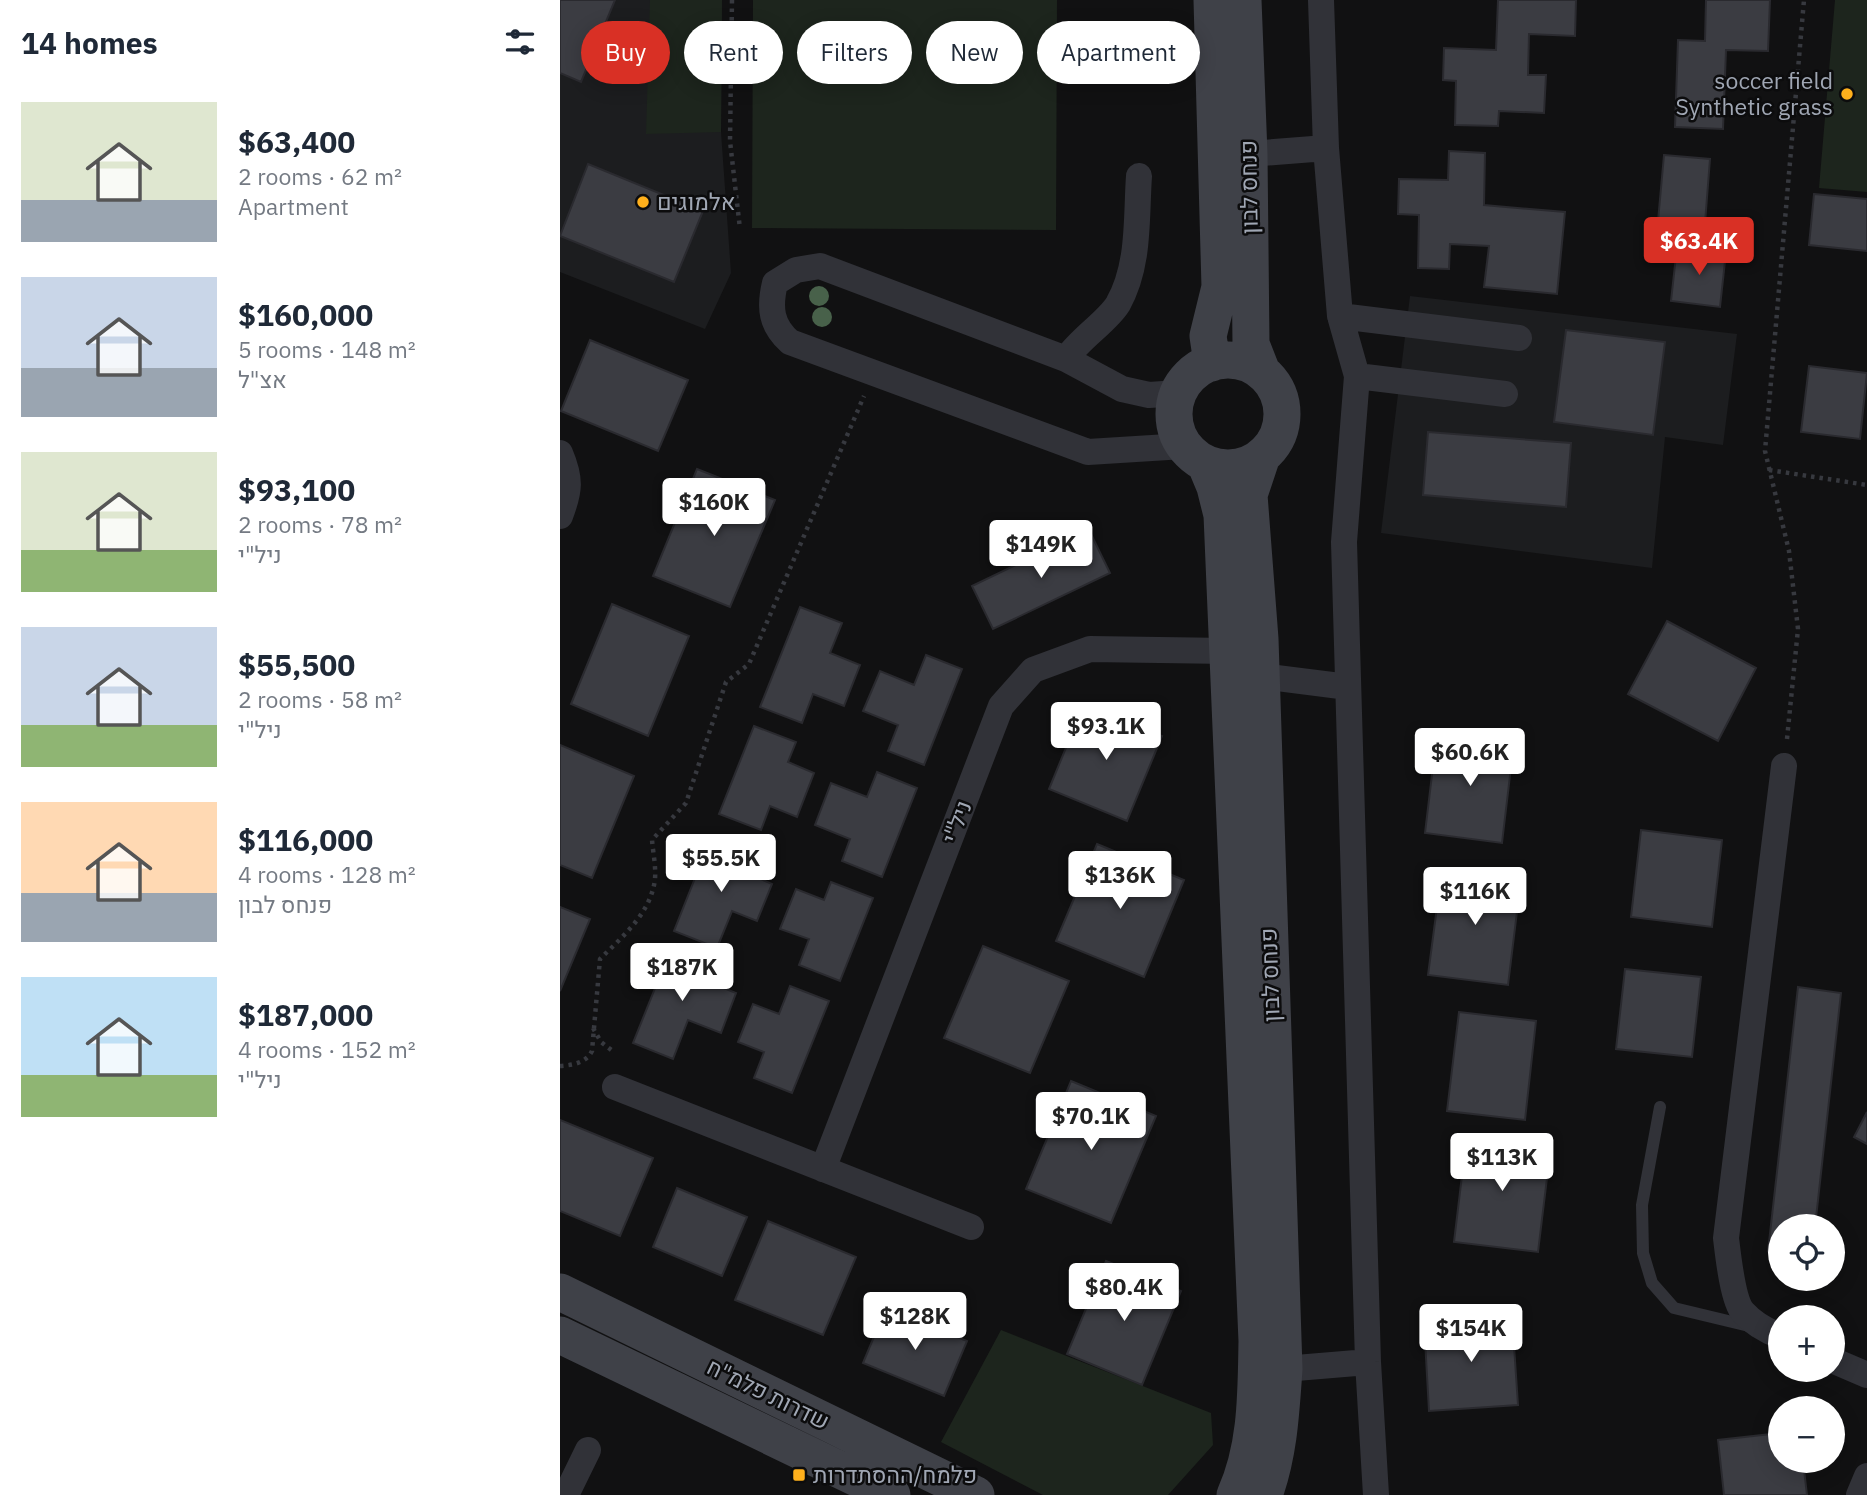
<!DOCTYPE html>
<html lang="en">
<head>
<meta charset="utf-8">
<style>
  body { margin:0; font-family:"IBM Plex Sans",Heebo,sans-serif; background:#f6f6f7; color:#1f2937; height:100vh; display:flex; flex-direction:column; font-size:26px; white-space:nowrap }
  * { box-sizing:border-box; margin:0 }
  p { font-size:23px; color:#747a83 }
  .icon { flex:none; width:38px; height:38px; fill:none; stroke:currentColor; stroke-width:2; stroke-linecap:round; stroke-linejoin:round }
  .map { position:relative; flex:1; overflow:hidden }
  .panel { display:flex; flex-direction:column; background:#fff; width:560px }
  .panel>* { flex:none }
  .guide { position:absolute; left:21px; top:21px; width:665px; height:63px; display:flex; gap:14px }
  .tools { position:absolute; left:1208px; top:1214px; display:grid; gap:14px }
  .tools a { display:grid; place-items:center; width:77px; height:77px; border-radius:50%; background:#fff; box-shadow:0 4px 18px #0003; font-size:35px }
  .price { position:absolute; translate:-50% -60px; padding:0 16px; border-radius:7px; background:#fff; color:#222; font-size:23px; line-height:46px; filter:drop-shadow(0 2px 4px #0008) }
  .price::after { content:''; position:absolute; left:50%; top:42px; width:21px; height:16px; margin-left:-10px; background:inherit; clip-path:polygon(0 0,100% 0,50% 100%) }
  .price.current { background:#d93025; color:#fff }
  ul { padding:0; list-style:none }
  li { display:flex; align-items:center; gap:21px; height:175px; padding:0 21px }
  li span { display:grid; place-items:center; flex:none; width:196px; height:140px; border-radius:0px; color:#555 }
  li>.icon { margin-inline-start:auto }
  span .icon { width:84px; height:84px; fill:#fffc; stroke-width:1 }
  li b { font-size:30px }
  h2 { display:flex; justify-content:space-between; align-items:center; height:84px; padding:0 21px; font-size:30px }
  .pill { padding:0 24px; border-radius:32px; background:#fff; box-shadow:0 4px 18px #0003; font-size:24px; line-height:63px }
  .pill.current { background:#d93025; color:#fff }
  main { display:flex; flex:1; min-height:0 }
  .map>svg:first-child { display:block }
</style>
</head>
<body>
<main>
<section class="panel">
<h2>14 homes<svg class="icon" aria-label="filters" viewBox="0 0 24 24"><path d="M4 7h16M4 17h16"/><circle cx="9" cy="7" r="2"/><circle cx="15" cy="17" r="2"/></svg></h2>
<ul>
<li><span style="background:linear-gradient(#dfe7d0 70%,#9aa5b1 0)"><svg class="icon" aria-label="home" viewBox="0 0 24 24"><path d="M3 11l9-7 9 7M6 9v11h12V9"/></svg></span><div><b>$63,400</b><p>2 rooms · 62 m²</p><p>Apartment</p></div></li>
<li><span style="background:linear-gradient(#c9d6e8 65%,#9aa5b1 0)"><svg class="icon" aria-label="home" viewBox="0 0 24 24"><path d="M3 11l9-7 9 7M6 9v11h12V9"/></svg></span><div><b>$160,000</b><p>5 rooms · 148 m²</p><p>אצ&quot;ל</p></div></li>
<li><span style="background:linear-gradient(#dfe7d0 70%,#8fb573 0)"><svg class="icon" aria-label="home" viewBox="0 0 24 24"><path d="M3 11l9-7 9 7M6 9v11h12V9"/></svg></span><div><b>$93,100</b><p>2 rooms · 78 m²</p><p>ניל&quot;י</p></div></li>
<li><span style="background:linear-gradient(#c9d6e8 70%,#8fb573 0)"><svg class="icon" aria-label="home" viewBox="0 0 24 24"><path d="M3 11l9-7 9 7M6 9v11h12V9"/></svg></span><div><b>$55,500</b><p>2 rooms · 58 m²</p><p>ניל&quot;י</p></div></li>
<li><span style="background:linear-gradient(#ffd9b3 65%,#9aa5b1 0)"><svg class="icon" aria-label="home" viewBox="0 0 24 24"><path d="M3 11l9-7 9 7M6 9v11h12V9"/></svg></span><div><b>$116,000</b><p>4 rooms · 128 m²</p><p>פנחס לבון</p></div></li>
<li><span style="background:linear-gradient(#bfe0f5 70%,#8fb573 0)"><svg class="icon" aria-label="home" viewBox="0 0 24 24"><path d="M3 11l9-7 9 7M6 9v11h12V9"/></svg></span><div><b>$187,000</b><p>4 rooms · 152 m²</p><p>ניל&quot;י</p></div></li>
</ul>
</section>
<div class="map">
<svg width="1307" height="1495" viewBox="0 0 1307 1495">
  <rect width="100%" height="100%" fill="#111112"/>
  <path fill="#1c1d1f" d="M0,0H162L161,132L171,273L145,329L0,272Z
    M850,296L1177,334L1163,445L1105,437L1092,568L821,533Z"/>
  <path fill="#1d251d" d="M90,0H162L161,132L86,134Z
    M193,0H497L496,230L192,228Z
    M1275,0H1307V192L1259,188Z
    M441,1330L651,1413L653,1445L608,1495H483L381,1442Z"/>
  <path fill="#3b3c42" stroke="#2a2a2f" stroke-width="2" d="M0,0H55L21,82L0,73Z
    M938,0H1016L1015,36L969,34L968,75H986L984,113L939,111L938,126L895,125L896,81L883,80L884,48L936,50Z
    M1146,0H1210L1208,51L1166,50L1163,129L1115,127L1118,40L1145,41Z
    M889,151L925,153L924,205L1005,212L997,294L924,287L929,246L890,244L889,269L858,268L859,215L838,214L839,179L888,180Z
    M1104,155L1150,159L1144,236L1097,232Z
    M28,164L143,211L114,282L0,236Z
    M1254,194L1307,199V251L1249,245Z
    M1117,247L1166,252L1160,307L1111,301Z
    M1006,330L1105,342L1093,435L994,422Z
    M30,340L128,380L98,451L1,411Z
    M1249,366L1307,373L1300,439L1241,432Z
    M868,432L1011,443L1006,507L863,495Z
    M137,469L215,500L170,607L93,576Z
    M529,530L550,573L433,629L412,586Z
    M52,604L129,636L88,736L11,704Z
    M240,607L282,623L270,653L300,665L284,706L253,694L242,723L200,707Z
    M1107,621L1196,668L1158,741L1068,694Z
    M366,655L402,669L364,765L328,751L338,725L303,711L320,671L354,685Z
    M524,704L602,736L567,821L489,789Z
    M194,726L236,742L228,762L254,773L237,817L210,806L201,830L159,814Z
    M877,733L954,742L942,843L865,833Z
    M0,745L74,776L32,878L0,865Z
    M317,772L357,788L322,877L282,861L290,839L255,825L271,783L307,797Z
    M1081,830L1162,840L1152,927L1071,917Z
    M151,838L194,855L187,873L212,884L197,921L172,911L157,948L114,931Z
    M537,844L624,880L584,977L496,941Z
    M882,869L961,879L948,985L868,975Z
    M271,882L313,898L280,981L239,965L249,939L220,929L236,889L264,900Z
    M0,907L30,919L0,991Z
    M112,946L152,961L144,980L176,993L161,1033L128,1020L113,1059L73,1043Z
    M423,946L509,981L470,1073L384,1038Z
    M1065,969L1141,977L1132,1057L1056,1049Z
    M230,986L269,1001L232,1093L194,1078L204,1052L178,1042L193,1004L219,1014Z
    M1238,987L1281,993L1255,1227H1220V1253L1208,1251Z
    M899,1012L976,1021L965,1120L887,1111Z
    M511,1081L596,1116L551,1223L466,1189Z
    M1307,1112V1144L1294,1137Z
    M0,1120L93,1158L60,1236L0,1211Z
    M907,1134L991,1145L978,1252L894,1242Z
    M117,1188L187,1217L162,1276L93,1247Z
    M208,1221L296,1257L263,1335L175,1300Z
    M546,1261L621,1291L582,1385L507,1354Z
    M326,1308L407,1341L384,1396L303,1363Z
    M952,1316L958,1405L869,1411L864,1322Z
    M1220,1433V1461H1243L1247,1495H1164L1158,1440Z"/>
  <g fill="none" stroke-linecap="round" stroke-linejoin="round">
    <path stroke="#37393f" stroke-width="4.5" stroke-dasharray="3.5 5" stroke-linecap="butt" d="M172,0L170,141L180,229
      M1209,470L1307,485
      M1227,739L1238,629L1229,551L1205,451L1244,0
      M33,1028L41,1042L54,1052
      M0,1066C13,1065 26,1063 32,1051L40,959C63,936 91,913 95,879C96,866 93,852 92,840L126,803L166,682L189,664L304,396"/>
    <path stroke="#313238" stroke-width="12" d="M1100,1107L1082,1205L1083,1253L1092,1283L1114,1308L1189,1326"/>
    <path stroke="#313238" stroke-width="26" d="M761,0L766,148L780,316L797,376L784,542L808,1362L816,1495
      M689,154L766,148
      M780,316L959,338
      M506,359C520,338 547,322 558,304C580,265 576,218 579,176
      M797,376L945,394
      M618,393L589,395L562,389L506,359L260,266L236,270L215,283C209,308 211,325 230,342L528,452L624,446
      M0,453C11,479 10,490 0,516
      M702,676L788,687
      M55,1087L411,1227
      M263,1169L441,706L473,670L530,649L669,651
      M1220,1336C1207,1331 1193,1323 1183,1312C1173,1301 1168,1255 1166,1238L1224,766
      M1272,1360L1307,1375
      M724,1369L808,1362
      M6,1495L28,1450
      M1299,1495L1307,1476"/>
    <path stroke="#3f4148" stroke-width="37" d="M683,0L689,154L691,344L702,372
      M614 414a54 54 0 1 1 108 0a54 54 0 1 1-108 0Z
      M652,363L648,336L660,287L652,0
      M702,456L689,495L700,639L724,1369C721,1412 719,1454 704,1495
      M645,463L655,487L662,515L697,1341C696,1393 697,1446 675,1495
      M0,1292L416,1495
      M0,1335L332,1495"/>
  </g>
  <g fill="#48614a">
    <circle cx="259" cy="296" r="10"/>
    <circle cx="262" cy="317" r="10"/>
  </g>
  <g fill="#ffb01c" stroke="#0c0c0d" stroke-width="2.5">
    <circle cx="1287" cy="94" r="7"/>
    <circle cx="83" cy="202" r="7"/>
    <rect x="232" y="1468" width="14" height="14" rx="3.5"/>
  </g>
  <g text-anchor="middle" stroke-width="5" stroke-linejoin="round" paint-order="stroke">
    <g font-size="23" fill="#a0a7b4" stroke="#0c0c0d" text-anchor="start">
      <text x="1273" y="89" text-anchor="end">soccer field<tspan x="1273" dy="26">Synthetic grass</tspan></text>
      <text x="97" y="210">אלמוגים</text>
      <text x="253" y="1483">פלמח/ההסתדרות</text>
    </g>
    <g font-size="23" fill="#a0a7b4" stroke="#0c0c0d">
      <text transform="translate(689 187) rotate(-91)" y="8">פנחס לבון</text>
      <text transform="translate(397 822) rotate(-69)" y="8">ניל"י</text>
      <text transform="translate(710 975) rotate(-92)" y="8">פנחס לבון</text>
      <text transform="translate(208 1394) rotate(26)" y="8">שדרות פלמ"ח</text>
    </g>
  </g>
</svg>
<div class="tools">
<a><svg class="icon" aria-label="locate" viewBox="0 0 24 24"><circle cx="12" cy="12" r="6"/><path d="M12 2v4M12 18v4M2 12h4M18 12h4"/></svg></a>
<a>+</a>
<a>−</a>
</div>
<b class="price current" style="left:1139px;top:277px">$63.4K</b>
<b class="price" style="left:154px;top:538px">$160K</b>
<b class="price" style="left:481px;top:580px">$149K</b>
<b class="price" style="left:546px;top:762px">$93.1K</b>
<b class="price" style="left:910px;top:788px">$60.6K</b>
<b class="price" style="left:161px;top:894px">$55.5K</b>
<b class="price" style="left:560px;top:911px">$136K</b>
<b class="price" style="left:915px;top:927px">$116K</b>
<b class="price" style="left:122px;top:1003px">$187K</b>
<b class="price" style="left:531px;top:1152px">$70.1K</b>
<b class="price" style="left:942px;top:1193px">$113K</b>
<b class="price" style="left:564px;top:1323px">$80.4K</b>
<b class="price" style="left:355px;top:1352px">$128K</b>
<b class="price" style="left:911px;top:1364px">$154K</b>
<div class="guide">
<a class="pill current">Buy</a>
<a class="pill">Rent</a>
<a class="pill">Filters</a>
<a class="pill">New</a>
<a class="pill">Apartment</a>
</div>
</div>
</main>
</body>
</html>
